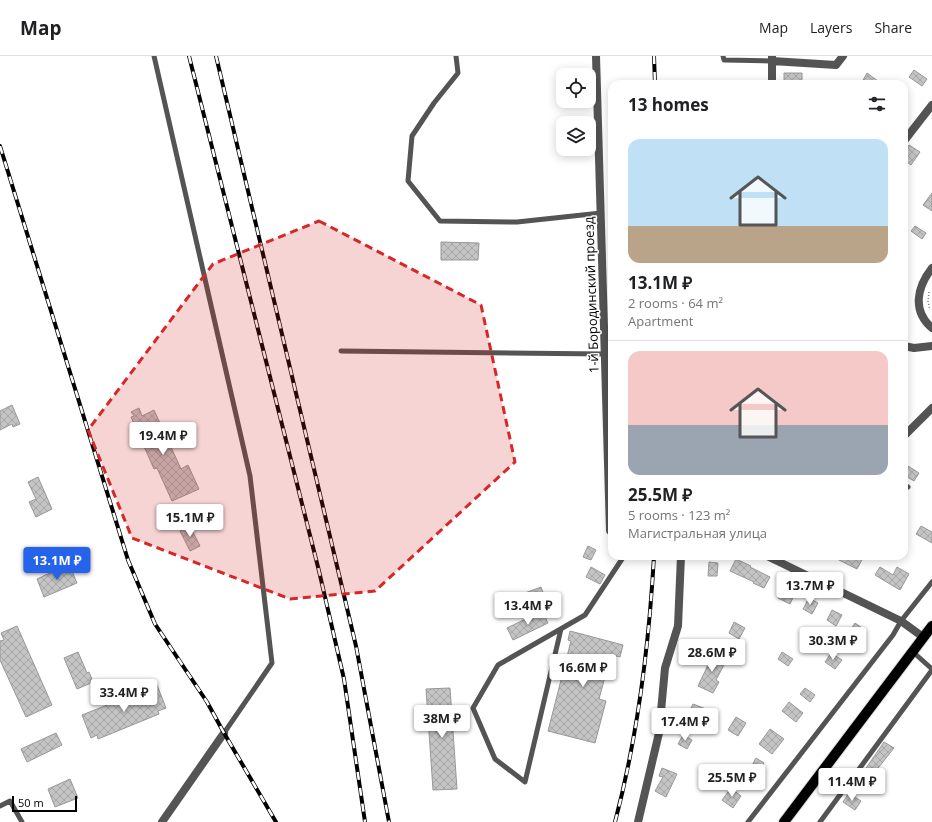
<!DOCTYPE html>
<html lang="en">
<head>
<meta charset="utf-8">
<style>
  body { margin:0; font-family:"Open Sans",sans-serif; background:#f6f6f6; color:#202124; height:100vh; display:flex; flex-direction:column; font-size:15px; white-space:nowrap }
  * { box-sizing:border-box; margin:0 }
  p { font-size:13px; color:#757577 }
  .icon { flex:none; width:22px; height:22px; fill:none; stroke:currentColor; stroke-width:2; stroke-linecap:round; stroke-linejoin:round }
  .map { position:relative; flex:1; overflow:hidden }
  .details { position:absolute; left:608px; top:24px; width:300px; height:480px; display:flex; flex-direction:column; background:#fff; border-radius:12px; box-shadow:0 2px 10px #0003 }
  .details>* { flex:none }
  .buttons { position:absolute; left:556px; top:12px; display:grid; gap:8px }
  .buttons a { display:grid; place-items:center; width:40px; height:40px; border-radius:8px; background:#fff; box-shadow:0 2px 10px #0003; font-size:20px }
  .scale { position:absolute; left:12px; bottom:10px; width:65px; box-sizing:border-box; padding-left:4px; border:2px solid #000; border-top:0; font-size:11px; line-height:14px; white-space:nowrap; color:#000; -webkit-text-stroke:3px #fff; paint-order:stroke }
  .price { position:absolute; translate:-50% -34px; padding:0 9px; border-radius:4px; background:#fff; color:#222; font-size:13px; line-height:26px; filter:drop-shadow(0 1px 2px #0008) }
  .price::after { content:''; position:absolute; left:50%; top:24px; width:12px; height:9px; margin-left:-6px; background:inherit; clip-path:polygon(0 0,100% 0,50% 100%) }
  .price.on { background:#2563eb; color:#fff }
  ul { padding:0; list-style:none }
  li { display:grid; align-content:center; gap:8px; height:212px; padding:0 20px }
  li+li { border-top:1px solid #e0e0e0 }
  li span { display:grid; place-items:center; height:124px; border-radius:12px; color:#555 }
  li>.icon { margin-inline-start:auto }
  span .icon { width:72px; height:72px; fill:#fffc; stroke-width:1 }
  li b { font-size:17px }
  h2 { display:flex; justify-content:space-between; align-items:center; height:48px; padding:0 20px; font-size:17px }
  header { display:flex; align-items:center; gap:24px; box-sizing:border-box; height:56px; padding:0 20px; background:#fff; border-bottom:1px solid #e0e0e0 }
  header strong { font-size:19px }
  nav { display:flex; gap:22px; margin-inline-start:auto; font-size:14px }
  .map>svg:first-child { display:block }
</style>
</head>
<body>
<header>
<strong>Map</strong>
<nav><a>Map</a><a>Layers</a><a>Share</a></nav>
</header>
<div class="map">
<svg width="932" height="766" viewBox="0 0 932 766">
  <defs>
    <pattern id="building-cross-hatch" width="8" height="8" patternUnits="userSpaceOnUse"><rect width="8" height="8" fill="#c4c4c4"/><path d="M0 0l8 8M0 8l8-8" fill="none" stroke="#a7a7a7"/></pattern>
  </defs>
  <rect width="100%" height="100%" fill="#fff"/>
  <path fill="url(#building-cross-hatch)" stroke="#989898" d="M914,14L927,23L922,30L909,21Z
    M784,17H802V28H784Z
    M867,17L882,28H865L862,26Z
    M909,89L920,96L911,109L904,104V96Z
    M932,137V155L923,149Z
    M915,170L926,177L922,183L911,175Z
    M441,186L479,187L478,204H441Z
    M12,349L20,368L13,371L12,368L0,374V355Z
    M139,352L142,360L154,354L181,413L188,409L199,433L172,445L157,412L154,413L131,361L134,360L131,356Z
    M908,410L919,417L914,425L904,419V416Z
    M38,421L52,453L36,461L29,446L36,443L28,426Z
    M190,470L200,490L190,495L180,475Z
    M921,470L932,476V487L916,478Z
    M588,490L596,494L591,504L583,501Z
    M831,500H864L857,513Z
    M736,503L751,510L750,511L770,521L764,532L753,527L754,526L730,515Z
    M709,506L718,507L717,520H708Z
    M69,508L77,527L44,541L37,523Z
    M591,511L605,519L600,528L586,521Z
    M880,511L893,519L897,511L909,518L900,534L875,519Z
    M784,530L796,535L790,548L778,542Z
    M541,531L544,539L528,546L525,537Z
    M809,542L818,547L812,558L803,553Z
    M832,554L842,559L836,570L827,564Z
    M542,555L548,567L513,584L507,572Z
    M734,566L745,572L739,583L729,577Z
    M855,567L865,574L855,589L845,582Z
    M17,570L52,649L26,661L0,604V585L4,584L1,577Z
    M570,575L623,589L620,601L611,599L599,643L606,645L595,687L548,675L571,585L568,584Z
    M78,596L87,617L89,616L92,623L90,624L91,627L77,633L64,602Z
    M782,596L793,603L788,610L778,603Z
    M712,597L726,605L716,624L719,626L713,637L698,630L709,607L707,606Z
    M831,597L842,604L835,613L825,606Z
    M157,629L166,652L158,655L159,658L98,683L97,679L91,682L82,659L135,638L134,635L141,633L142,635Z
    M450,632L457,733L433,734L426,633Z
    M805,632L815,639L810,646L800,638Z
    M789,646L803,657L796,666L782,655Z
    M693,648L706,653L699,669L686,663Z
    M736,661L746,667L738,680L728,674Z
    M676,663L685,666L681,676L672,673Z
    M770,673L784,683L772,698L759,688Z
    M56,677L62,689L27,706L21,693Z
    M683,679L692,684L687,693L678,688Z
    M884,686L894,692L875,716L877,718L870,728L860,721Z
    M756,702L764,707L757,719L749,715Z
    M662,712L677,718L666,741L655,735L663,721L659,720Z
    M70,723L78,742L55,751L48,733Z
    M731,732L741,740L733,752L722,744Z
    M849,737L861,745L855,754L843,746Z"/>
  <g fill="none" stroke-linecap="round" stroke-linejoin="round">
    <defs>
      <path id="primary" d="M784,766L932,570"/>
    </defs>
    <use href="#primary" stroke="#dbdbdb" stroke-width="12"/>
    <path stroke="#767676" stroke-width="1.5" stroke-dasharray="1 2" stroke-linecap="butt" d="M929,236L928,245L930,254"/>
    <path stroke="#545454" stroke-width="5" d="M154,0L250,420L272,607L224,677
      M456,0L458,17L434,47L412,80L408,125L440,165L517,166L601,157
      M723,0L724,4L772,5
      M341,295L605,298
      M904,428L908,431
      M561,573L525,726L495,703L473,652L498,609L585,559L624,500
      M913,596L932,613
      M0,750L10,745L22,766
      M748,766L893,579L901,565L932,526
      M820,766L932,614"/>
    <path stroke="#545454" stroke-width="8" d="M596,0L610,475L612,476
      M772,5L836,9L843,0
      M772,28V1
      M904,85L932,49
      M904,290L914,292L932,290
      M904,380L932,352
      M767,500L901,565L923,581
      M162,766L224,677
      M638,766L659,677L665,612L678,570L681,500"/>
    <path stroke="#545454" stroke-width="8" d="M932,212C918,230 911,254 932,272"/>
    <use href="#primary" stroke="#000" stroke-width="10"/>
    <defs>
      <path id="rail" d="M189,0L319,515L344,623L365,766
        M216,0L356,590L389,766
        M654,0L655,28
        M0,90L128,504L155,568L207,646L224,677L276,766
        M615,766C638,679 649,589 654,500"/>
    </defs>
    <use href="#rail" stroke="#000" stroke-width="4"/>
    <use href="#rail" stroke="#fff" stroke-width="2.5" stroke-dasharray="8" stroke-linecap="butt"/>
  </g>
  <path fill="#d62828" fill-opacity="0.2" stroke="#d62828" stroke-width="3" stroke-dasharray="8 5" stroke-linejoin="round" d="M319,165L481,249L515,406L375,535L290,543L132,482L88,374L213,208Z"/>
  <g text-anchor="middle" stroke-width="3" stroke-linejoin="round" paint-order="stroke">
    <g font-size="13" fill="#000" stroke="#fff">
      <text transform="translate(591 239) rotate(-92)" y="5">1-й Бородинский проезд</text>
    </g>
  </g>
</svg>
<div class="buttons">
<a><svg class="icon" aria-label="locate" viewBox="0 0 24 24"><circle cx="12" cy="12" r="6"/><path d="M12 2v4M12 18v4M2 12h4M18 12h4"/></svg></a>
<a><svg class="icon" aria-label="layers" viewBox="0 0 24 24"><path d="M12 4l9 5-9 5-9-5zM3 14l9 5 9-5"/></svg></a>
</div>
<div class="scale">50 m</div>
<b class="price" style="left:163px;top:400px">19.4M ₽</b>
<b class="price" style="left:190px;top:482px">15.1M ₽</b>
<b class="price on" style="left:57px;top:525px">13.1M ₽</b>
<b class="price" style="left:810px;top:550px">13.7M ₽</b>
<b class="price" style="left:528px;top:570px">13.4M ₽</b>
<b class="price" style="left:833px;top:605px">30.3M ₽</b>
<b class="price" style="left:712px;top:617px">28.6M ₽</b>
<b class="price" style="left:583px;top:632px">16.6M ₽</b>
<b class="price" style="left:124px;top:657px">33.4M ₽</b>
<b class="price" style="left:442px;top:683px">38M ₽</b>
<b class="price" style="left:685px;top:686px">17.4M ₽</b>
<b class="price" style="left:732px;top:742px">25.5M ₽</b>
<b class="price" style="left:852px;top:746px">11.4M ₽</b>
<section class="details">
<h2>13 homes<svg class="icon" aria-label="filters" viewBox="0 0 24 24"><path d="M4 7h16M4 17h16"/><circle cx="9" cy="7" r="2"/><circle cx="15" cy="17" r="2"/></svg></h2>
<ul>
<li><span style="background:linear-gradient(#bfe0f5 70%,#b9a48a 0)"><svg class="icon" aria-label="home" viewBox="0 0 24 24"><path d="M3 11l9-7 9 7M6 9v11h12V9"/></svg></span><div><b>13.1M ₽</b><p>2 rooms · 64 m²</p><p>Apartment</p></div></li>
<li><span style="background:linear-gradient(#f6c9c9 60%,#9aa5b1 0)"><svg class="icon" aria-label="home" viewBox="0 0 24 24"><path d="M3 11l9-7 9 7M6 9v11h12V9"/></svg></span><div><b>25.5M ₽</b><p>5 rooms · 123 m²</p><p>Магистральная улица</p></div></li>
</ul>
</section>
</div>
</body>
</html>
